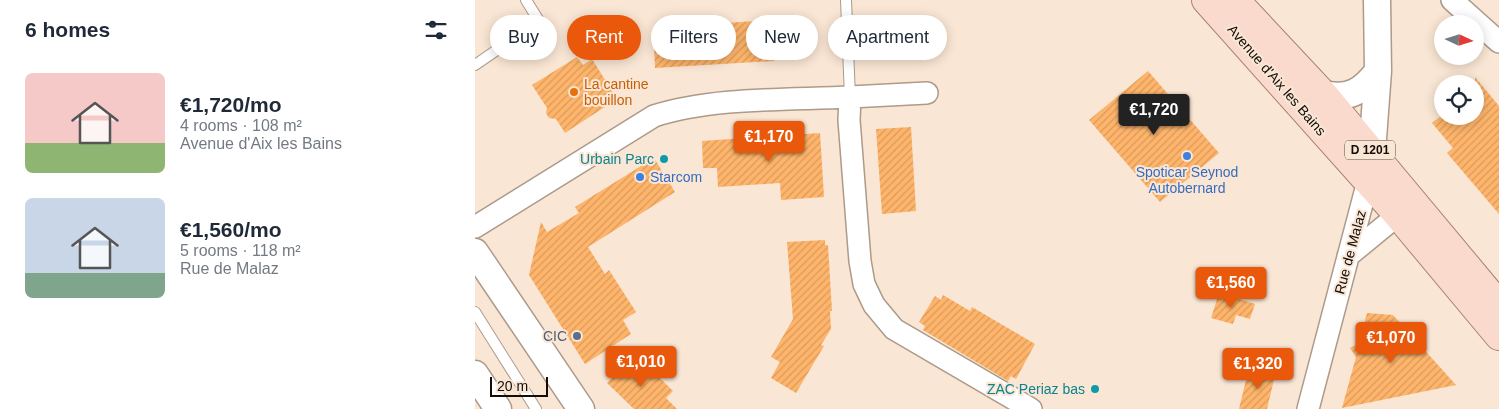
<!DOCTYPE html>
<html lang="en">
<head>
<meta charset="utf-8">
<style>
  body { margin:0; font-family:Arial,sans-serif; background:#f2f2f3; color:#1f2937; height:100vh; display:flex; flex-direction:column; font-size:19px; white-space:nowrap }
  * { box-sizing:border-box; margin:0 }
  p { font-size:16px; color:#747a83 }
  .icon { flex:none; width:28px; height:28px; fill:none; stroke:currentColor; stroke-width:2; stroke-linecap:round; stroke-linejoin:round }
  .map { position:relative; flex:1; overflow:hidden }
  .drawer { display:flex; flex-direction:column; background:#fff; width:475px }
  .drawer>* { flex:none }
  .top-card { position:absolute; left:15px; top:15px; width:475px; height:45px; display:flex; gap:10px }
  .needle { width:32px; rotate:94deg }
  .buttons { position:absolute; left:959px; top:15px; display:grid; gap:10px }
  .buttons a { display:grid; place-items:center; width:50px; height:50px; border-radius:50%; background:#fff; box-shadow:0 2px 12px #0003; font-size:25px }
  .scale { position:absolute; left:15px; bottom:12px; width:58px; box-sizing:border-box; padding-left:5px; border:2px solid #130c07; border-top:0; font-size:14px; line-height:18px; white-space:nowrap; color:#130c07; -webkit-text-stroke:4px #fae6d4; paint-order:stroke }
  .price { position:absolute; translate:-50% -42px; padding:0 11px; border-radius:5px; background:#ea580c; color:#fff; font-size:16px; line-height:32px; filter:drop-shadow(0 1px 2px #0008) }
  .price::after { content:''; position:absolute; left:50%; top:30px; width:15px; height:11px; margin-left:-8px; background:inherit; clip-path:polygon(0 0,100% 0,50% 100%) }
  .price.on { background:#222; color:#fff }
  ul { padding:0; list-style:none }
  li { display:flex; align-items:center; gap:15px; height:125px; padding:0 25px }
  li span { display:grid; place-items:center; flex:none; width:140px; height:100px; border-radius:8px; color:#555 }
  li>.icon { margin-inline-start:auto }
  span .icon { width:60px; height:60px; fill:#fffc; stroke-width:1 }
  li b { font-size:21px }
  h2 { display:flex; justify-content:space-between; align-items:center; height:60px; padding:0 25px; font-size:21px }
  .tag { padding:0 18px; border-radius:22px; background:#fff; box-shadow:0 2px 12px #0003; font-size:18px; line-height:45px }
  .tag.on { background:#ea580c; color:#fff }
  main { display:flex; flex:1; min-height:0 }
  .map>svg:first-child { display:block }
</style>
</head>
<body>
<main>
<section class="drawer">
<h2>6 homes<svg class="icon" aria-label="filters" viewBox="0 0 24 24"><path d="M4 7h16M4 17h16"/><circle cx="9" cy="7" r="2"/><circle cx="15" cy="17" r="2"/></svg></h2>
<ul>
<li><span style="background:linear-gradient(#f6c9c9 70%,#8fb573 0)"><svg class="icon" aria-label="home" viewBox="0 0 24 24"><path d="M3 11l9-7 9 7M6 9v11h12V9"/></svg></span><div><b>€1,720/mo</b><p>4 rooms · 108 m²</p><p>Avenue d'Aix les Bains</p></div></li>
<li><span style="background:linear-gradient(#c9d6e8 75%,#7fa58c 0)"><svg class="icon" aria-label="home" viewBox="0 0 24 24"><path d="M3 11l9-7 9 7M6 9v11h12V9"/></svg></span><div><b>€1,560/mo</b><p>5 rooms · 118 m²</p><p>Rue de Malaz</p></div></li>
</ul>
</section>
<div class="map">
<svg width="1024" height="409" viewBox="0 0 1024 409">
  <defs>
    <pattern id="building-hatch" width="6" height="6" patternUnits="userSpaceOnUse" patternTransform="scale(1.25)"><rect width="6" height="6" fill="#feb56b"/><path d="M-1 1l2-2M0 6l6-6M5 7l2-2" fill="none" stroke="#d99a5b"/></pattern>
  </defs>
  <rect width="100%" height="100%" fill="#fae6d4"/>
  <path fill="url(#building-hatch)" d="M297,20L299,61L180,68L179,46L188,45L187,27Z
    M102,57L108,65L117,59L142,99L90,133L81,119L74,118L71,113L72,108L57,85Z
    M673,71L744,153L685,202L614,120Z
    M1000,77L1024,106V214L972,153L978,148L957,123L966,116H1000Z
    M436,127L441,211L407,214L401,129Z
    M345,133L349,197L306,200L305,183L243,187L242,168H228L227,141Z
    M179,158L200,192L113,247L130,274L134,270L161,312L148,320L156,334L110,364L54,275L66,222L72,232L104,213L100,207Z
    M350,240V245H353L357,311H355L356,329L346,345L349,346L321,393L296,378L305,362L296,357L318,319L312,242Z
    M744,293L780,304L775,319L761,315L758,324L736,318Z
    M468,295L495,311L497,307L560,344L541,379L536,376L533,381L448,330L450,326L444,322L460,296L466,300Z
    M892,313L918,315L981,385L867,408L881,357L875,348L884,343Z
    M153,361L165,373L172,366L189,382L198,391L191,398L202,409H159L132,383Z
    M778,367L801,371L792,409H764L771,380H774Z"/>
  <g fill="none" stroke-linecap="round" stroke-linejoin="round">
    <defs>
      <path id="service" d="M371,0L375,97
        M0,65L64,21L51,0
        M0,312L61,409"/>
      <path id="minor" d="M977,0L1024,42
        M375,97L452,93
        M0,227L179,116C238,97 313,100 375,97L374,120L385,261L389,284L399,305L419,329L556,409
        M873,256L923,215
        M833,409L893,181"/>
      <path id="tertiary" d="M848,94C874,100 888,91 903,71
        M897,152L903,71L902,0
        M0,252L106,409
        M0,374L23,409"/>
      <path id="primary" d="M731,0L923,215L1024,336
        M760,0L848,94L1024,305"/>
    </defs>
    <use href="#service" stroke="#ad9a89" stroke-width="12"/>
    <use href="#minor" stroke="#ad9a89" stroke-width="24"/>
    <use href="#tertiary" stroke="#ad9a89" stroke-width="29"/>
    <use href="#primary" stroke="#a88273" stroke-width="30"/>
    <use href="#service" stroke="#fff" stroke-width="10"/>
    <use href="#minor" stroke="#fff" stroke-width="21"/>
    <use href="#tertiary" stroke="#fff" stroke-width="26"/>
    <use href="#primary" stroke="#fbdace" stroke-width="28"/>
  </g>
  <circle fill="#e8710a" stroke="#fae6d4" stroke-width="2" cx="99" cy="92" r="5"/>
  <g fill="#3f7fe0" stroke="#fae6d4" stroke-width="2">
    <circle cx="712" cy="156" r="5"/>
    <circle cx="165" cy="177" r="5"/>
  </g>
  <g fill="#0f9aa8" stroke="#fae6d4" stroke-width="2">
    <circle cx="189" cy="159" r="5"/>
    <circle cx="620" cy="389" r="5"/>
  </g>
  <circle fill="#5c6f8a" stroke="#fae6d4" stroke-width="2" cx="102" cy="336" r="5"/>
  <g text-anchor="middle" stroke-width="4" stroke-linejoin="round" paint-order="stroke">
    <rect fill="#fae6d4" stroke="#584d44" stroke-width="1" x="870" y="140.5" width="50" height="19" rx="4"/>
    <g font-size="12" font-weight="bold" fill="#130c07">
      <text x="895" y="154">D 1201</text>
    </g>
    <g font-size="14" fill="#130c07" stroke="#fae6d4">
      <text transform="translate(802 80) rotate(49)" y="5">Avenue d'Aix les Bains</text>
      <text transform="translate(875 252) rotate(-75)" y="5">Rue de Malaz</text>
    </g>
    <g font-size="14" fill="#c56008" stroke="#fae6d4" text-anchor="start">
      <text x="109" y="89">La cantine<tspan x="109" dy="16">bouillon</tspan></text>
    </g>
    <g font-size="14" fill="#0d838f" stroke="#fae6d4" text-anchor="end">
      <text x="179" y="164">Urbain Parc</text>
      <text x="610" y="394">ZAC Periaz bas</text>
    </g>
    <g font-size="14" fill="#366cbe" stroke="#fae6d4">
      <text x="712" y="177">Spoticar Seynod<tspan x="712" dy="16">Autobernard</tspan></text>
      <text x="175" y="182" text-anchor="start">Starcom</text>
    </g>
    <g font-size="14" fill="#4e5e75" stroke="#fae6d4" text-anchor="end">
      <text x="92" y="341">CIC</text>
    </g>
  </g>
</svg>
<div class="buttons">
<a><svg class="needle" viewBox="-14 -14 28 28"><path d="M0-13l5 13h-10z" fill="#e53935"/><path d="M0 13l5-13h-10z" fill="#747a83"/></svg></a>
<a><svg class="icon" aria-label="locate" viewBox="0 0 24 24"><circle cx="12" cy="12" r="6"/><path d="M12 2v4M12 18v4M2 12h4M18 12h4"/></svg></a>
</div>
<div class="scale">20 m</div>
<b class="price on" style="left:679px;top:136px">€1,720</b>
<b class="price" style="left:294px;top:163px">€1,170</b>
<b class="price" style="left:756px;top:309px">€1,560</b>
<b class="price" style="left:916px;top:364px">€1,070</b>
<b class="price" style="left:166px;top:388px">€1,010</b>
<b class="price" style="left:783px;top:390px">€1,320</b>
<div class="top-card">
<a class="tag">Buy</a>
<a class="tag on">Rent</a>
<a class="tag">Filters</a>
<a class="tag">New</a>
<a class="tag">Apartment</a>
</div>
</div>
</main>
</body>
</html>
